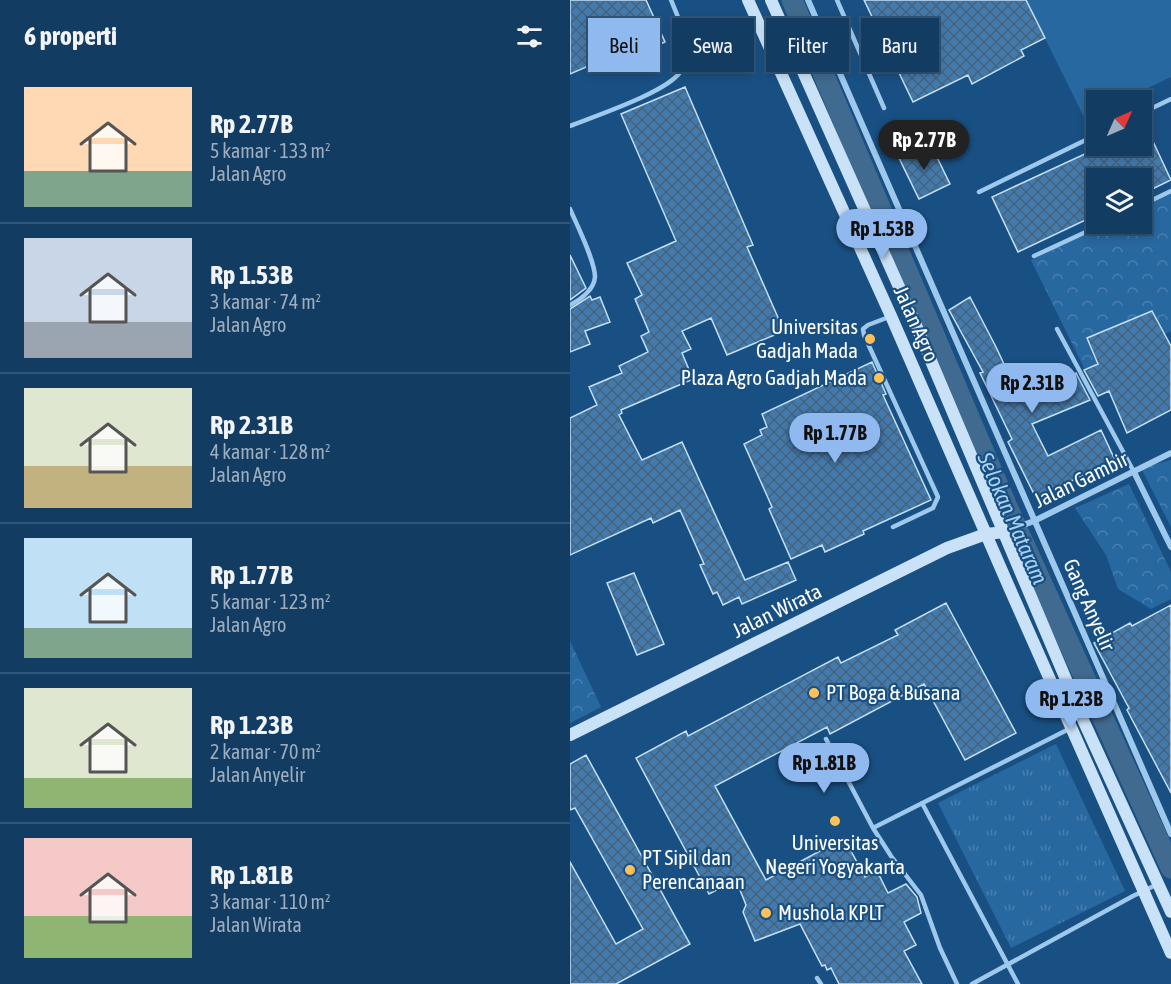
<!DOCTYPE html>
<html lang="id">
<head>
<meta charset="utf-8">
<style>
  body { margin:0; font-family:"Asap Condensed",sans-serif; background:#1c4368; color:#f1f3f6; height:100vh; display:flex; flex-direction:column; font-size:22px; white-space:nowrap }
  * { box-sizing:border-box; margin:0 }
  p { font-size:20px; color:#9dadbe }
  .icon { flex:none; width:33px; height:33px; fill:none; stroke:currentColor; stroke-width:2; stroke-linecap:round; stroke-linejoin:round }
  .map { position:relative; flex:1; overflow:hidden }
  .panel { display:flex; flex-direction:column; background:#133c62; width:570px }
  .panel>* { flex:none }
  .hud { position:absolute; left:18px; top:18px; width:492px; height:54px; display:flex; gap:12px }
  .needle { width:39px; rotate:45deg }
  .tools { position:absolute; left:516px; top:90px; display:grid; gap:12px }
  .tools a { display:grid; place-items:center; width:66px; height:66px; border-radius:0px; background:#133c62; box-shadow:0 3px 9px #0003,0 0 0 2px #325677; font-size:30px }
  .price { position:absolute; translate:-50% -51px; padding:0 14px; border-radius:21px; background:#90b9f0; color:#111; font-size:20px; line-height:39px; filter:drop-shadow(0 2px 3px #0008) }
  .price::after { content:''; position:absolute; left:50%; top:36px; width:18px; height:14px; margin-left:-9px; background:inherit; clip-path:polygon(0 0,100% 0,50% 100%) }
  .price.active { background:#222; color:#fff }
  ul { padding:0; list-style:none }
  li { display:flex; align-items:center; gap:18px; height:150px; padding:0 24px }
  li+li { border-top:2px solid #325677 }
  li span { display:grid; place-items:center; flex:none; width:168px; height:120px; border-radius:0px; color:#555 }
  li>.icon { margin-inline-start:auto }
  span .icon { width:72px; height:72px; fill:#fffc; stroke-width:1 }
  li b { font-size:26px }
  h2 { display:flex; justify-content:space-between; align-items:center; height:72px; padding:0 24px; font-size:26px }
  .chip { padding:0 21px; border-radius:0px; background:#133c62; box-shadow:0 3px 9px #0003,0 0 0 2px #325677; font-size:21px; line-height:54px }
  .chip.active { background:#90b9f0; color:#111 }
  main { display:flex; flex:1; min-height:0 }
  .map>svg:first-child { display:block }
</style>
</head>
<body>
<main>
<section class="panel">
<h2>6 properti<svg class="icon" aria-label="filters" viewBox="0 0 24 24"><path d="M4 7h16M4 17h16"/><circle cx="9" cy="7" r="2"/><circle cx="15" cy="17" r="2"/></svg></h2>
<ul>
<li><span style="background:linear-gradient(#ffd9b3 70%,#7fa58c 0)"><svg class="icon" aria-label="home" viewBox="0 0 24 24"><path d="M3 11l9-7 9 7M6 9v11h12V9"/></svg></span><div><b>Rp 2.77B</b><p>5 kamar · 133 m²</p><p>Jalan Agro</p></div></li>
<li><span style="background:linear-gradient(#c9d6e8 70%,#9aa5b1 0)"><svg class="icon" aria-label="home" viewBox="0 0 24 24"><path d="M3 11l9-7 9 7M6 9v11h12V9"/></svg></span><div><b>Rp 1.53B</b><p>3 kamar · 74 m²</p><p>Jalan Agro</p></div></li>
<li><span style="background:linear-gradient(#dfe7d0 65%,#c2b280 0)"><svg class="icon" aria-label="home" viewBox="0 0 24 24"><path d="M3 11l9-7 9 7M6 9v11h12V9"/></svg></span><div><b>Rp 2.31B</b><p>4 kamar · 128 m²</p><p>Jalan Agro</p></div></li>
<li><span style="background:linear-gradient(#bfe0f5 75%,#7fa58c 0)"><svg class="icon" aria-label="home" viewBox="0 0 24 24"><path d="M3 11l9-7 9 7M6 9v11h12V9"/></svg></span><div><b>Rp 1.77B</b><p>5 kamar · 123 m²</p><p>Jalan Agro</p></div></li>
<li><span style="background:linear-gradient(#dfe7d0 75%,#8fb573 0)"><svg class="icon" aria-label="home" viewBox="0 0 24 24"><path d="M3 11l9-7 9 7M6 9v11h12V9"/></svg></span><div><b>Rp 1.23B</b><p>2 kamar · 70 m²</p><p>Jalan Anyelir</p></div></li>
<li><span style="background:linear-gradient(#f6c9c9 65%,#8fb573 0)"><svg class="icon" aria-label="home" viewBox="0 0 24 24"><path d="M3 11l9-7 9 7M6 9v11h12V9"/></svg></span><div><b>Rp 1.81B</b><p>3 kamar · 110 m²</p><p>Jalan Wirata</p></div></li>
</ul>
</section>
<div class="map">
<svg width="601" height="984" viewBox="0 0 601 984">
  <defs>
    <pattern id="grass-tufts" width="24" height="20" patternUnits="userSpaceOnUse" patternTransform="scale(1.5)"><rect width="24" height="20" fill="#2868a0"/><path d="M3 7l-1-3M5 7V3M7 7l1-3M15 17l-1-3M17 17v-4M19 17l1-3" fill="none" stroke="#487fae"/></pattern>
    <pattern id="forest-crowns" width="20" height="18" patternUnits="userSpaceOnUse" patternTransform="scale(1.5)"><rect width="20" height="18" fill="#2868a0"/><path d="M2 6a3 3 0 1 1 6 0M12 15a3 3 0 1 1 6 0" fill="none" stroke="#487fae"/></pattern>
    <pattern id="building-cross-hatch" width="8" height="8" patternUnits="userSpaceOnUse" patternTransform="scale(1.5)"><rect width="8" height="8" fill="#427aad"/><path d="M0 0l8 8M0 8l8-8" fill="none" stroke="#47637c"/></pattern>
  </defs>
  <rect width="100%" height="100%" fill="#195083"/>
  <path fill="url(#grass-tufts)" d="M486,744L555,891L441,948L368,803Z"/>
  <path fill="url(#forest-crowns)" d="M601,194V331L517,374L461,260L538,224H572V207Z
    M601,460V527L571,468Z
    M559,484L601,572V599L581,609L548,589L536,555L505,508Z
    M0,641L31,707L0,723Z"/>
  <path fill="#2868a0" d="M456,0H601V77L553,100H526V114L515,119Z"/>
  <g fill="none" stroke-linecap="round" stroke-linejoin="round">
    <path stroke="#416a90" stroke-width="21" d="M222,0L438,509L601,868"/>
  </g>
  <path fill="url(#building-cross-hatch)" stroke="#c3e0f9" stroke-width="1.5" d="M0,0H76L95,42L34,70L30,61L0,74Z
    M294,0H456L475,38L451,50L454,56L402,84L398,75L343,102Z
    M115,87L183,245L177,247L214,331L157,355L141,318L112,331L121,349L112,353L123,379L51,410L52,413L49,415L72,460L112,442L175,580L218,562L226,580L172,604L169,597L153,605L147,592L143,594L130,565L134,564L110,510L83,523L81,518L0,555V418L27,405L19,387L52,373L49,366L78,352L71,336L79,332L65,299L72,295L57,263L106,241L51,114Z
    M572,118L601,180L572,194V178H526V215L448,252L422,197L532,146H572Z
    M360,143L380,184L349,199L329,158Z
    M0,255L16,288L0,300Z
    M20,296L22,300L30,297L40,322L15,331L20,344L0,352V309Z
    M400,297L426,347L450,398L506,373L520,400L462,424L478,456L531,430L545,460L493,485L494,488L468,502L438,442L442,439L410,373L413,372L379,310Z
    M582,311L601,346V410L557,433L539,391L528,396L514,370L528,364L517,338Z
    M302,362L316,394L313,395L361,500L293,531L294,534L255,552L252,545L221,559L199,509L202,507L174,444L192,435L190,430L197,427L192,414Z
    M64,573L94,644L67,655L37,583Z
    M376,603L446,733L395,760L354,684L260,734L257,727L145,786L196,880L274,838L295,877L307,871L318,893L336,884L347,897L351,913L334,922L346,945L334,951L352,984H269L261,968L257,970L255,965L252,966L230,924L185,941L173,912L176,905L166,880L139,894L66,758L116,731L118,736L268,657L271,663L328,635L325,630Z
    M601,605V793L557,710L559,708L524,643L560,623L562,626Z
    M16,755L120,944L46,984H0V862L46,944L73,929L5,808L0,810V764Z"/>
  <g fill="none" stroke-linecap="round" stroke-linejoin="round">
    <path stroke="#9ec8ec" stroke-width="4.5" d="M267,0L314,108
      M572,113L601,99
      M0,126C25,116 98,92 111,71C124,51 109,19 101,0
      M409,192L526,135
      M572,205L601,191
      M0,209C7,225 25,261 25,277C24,290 10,300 0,305
      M464,256L533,224
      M319,317L298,325L293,329L294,335L368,497L363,508L323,527
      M487,329L564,472
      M256,739L303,828L321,856L351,895L370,948L387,984
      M352,803L448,984
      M303,828L501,728
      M247,978L251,984
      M402,984L563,896L588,884"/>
    <path stroke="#9ec8ec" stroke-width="6" d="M238,0L601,834
      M564,472L601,547
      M435,532L464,521L601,453"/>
    <path stroke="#cae2f8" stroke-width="12" d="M178,0L321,316L439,587L601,953
      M201,0L342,316L514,722L601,912
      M0,735L377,548L416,534L435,532"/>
  </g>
  <g fill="#ffc058" stroke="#195083" stroke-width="2">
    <circle cx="300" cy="339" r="6"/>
    <circle cx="309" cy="378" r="6"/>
    <circle cx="244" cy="693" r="6"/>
    <circle cx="265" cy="821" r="6"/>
    <circle cx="60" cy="870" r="6"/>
    <circle cx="196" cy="913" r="6"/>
  </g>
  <g text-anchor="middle" stroke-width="4.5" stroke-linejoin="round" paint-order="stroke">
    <g font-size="21" fill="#fff" stroke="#195083">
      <text transform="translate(346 324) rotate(66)" y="7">Jalan Agro</text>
      <text transform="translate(511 480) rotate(-26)" y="7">Jalan Gambir</text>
      <text transform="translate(519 605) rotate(66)" y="7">Gang Anyelir</text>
      <text transform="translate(207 611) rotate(-26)" y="7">Jalan Wirata</text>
    </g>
    <g font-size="21" fill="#fff" stroke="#195083" text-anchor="start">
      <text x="288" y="334" text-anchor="end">Universitas<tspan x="288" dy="24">Gadjah Mada</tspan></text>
      <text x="297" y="385" text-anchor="end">Plaza Agro Gadjah Mada</text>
      <text x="256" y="700">PT Boga &amp; Busana</text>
      <text x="265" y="850" text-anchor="middle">Universitas<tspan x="265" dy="24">Negeri Yogyakarta</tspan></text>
      <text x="72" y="865">PT Sipil dan<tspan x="72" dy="24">Perencanaan</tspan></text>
      <text x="208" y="920">Mushola KPLT</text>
    </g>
    <g font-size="22" font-style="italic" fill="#a9d1f3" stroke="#195083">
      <text transform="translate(443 518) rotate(66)" y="8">Selokan Mataram</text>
    </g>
  </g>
</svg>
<div class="tools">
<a><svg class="needle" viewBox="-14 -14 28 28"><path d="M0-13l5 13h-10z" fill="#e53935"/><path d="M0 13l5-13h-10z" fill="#9dadbe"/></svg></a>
<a><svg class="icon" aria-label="layers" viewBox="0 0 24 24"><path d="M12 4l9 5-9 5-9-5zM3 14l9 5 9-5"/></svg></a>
</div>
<b class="price active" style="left:354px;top:171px">Rp 2.77B</b>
<b class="price" style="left:312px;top:260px">Rp 1.53B</b>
<b class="price" style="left:462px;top:414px">Rp 2.31B</b>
<b class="price" style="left:265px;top:464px">Rp 1.77B</b>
<b class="price" style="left:501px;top:730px">Rp 1.23B</b>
<b class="price" style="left:254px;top:794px">Rp 1.81B</b>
<div class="hud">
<a class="chip active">Beli</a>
<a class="chip">Sewa</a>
<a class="chip">Filter</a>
<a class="chip">Baru</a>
</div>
</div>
</main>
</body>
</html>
